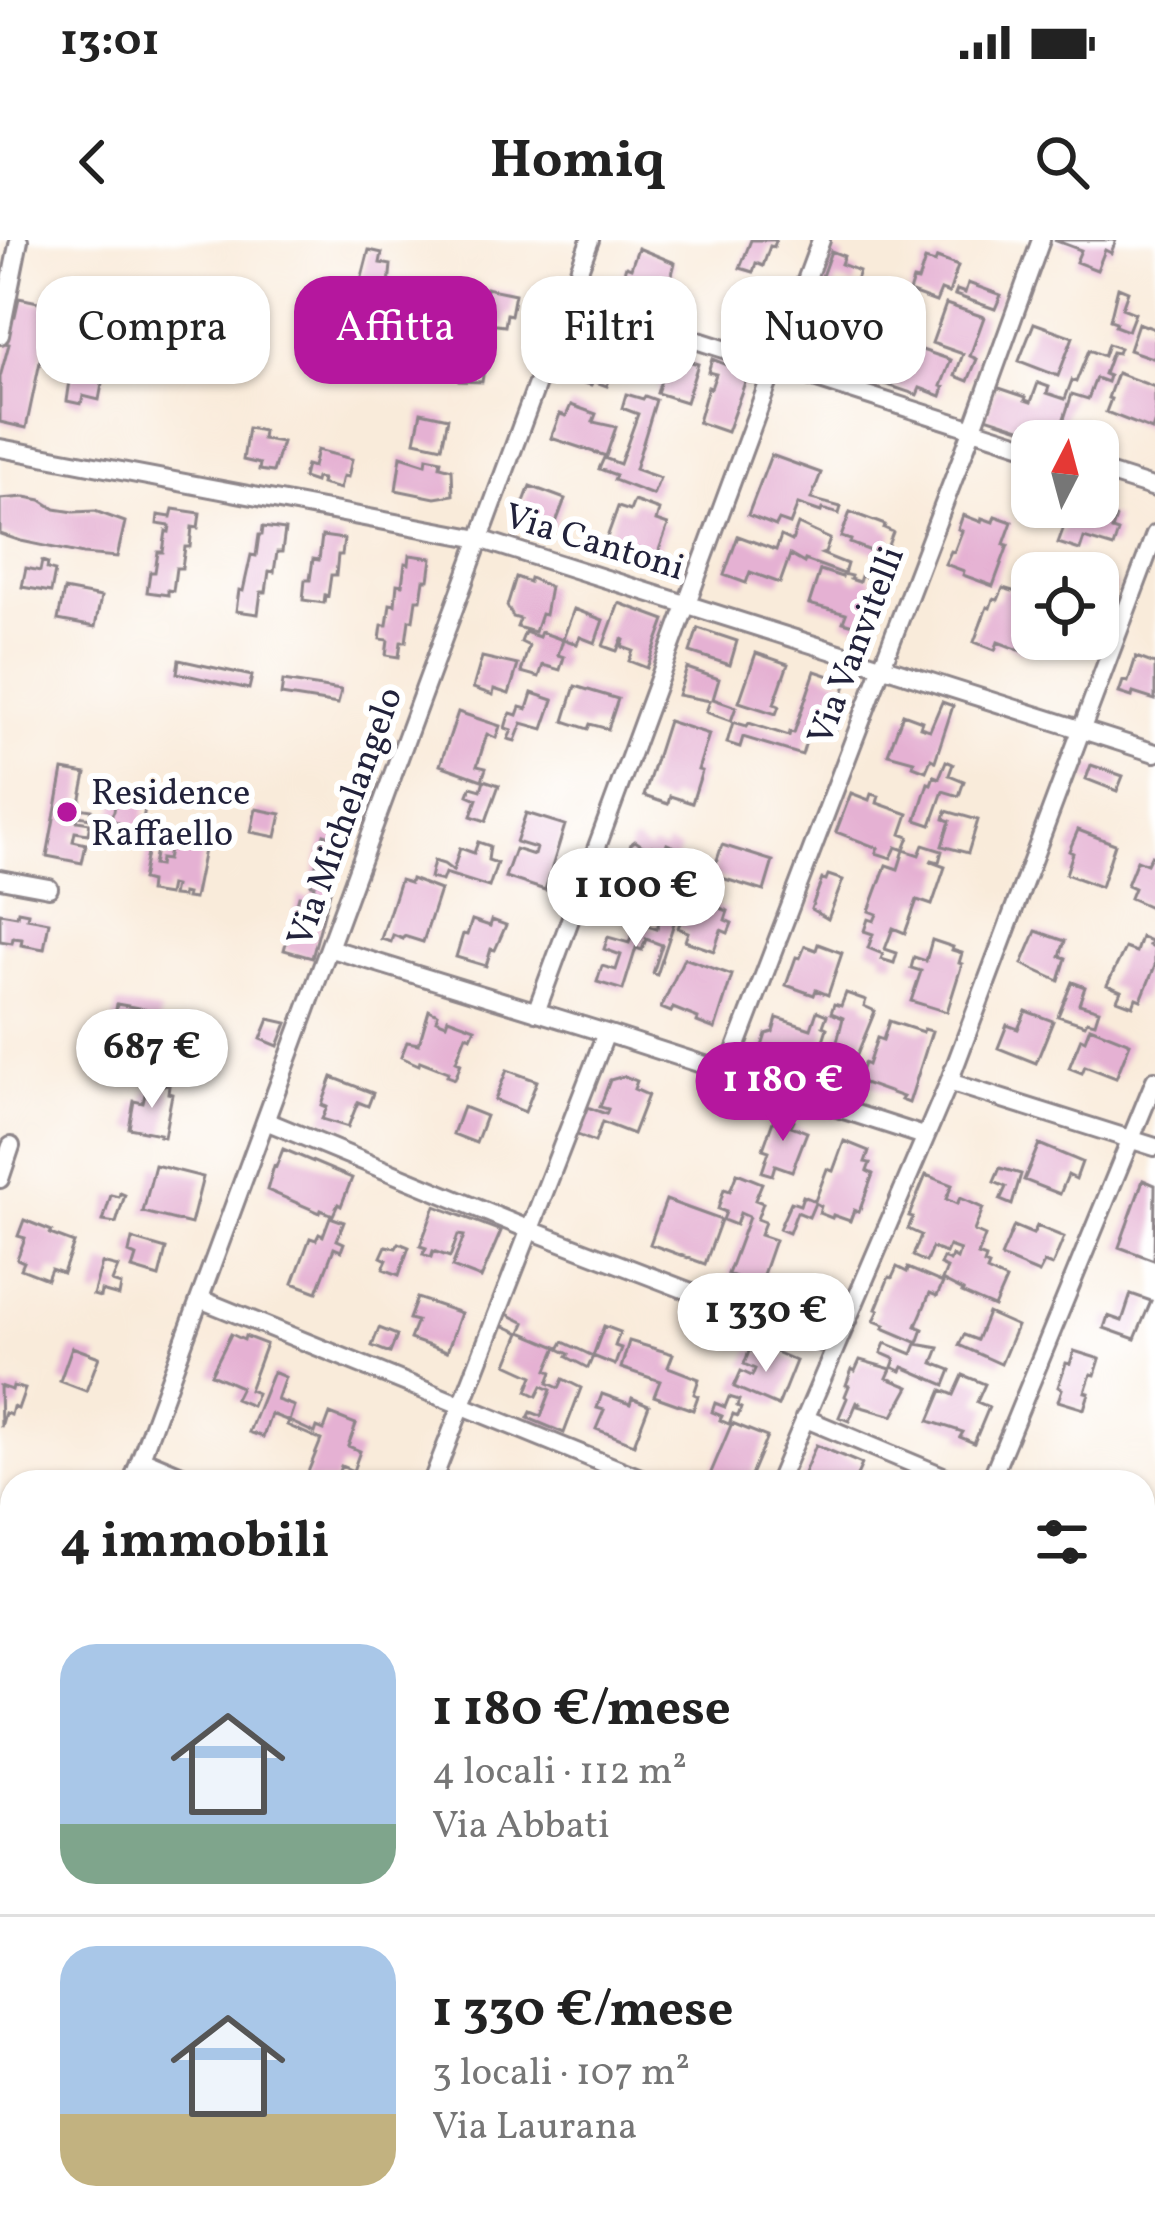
<!DOCTYPE html>
<html lang="it">
<head>
<meta charset="utf-8">
<style>
  body { margin:0; font-family:Vollkorn,serif; background:#f2f2f2; color:#222; height:100vh; display:flex; flex-direction:column; font-size:45px; white-space:nowrap }
  * { box-sizing:border-box; margin:0 }
  p { font-size:39px; color:#767676 }
  .icon { flex:none; width:66px; height:66px; fill:none; stroke:currentColor; stroke-width:2; stroke-linecap:round; stroke-linejoin:round }
  .map { position:relative; flex:1; overflow:hidden }
  .panel { position:absolute; left:0px; top:1230px; width:1155px; height:771px; display:flex; flex-direction:column; background:#fff; border-radius:36px 36px 0 0; box-shadow:0 3px 9px #0004 }
  .panel>* { flex:none }
  .banner { position:absolute; left:36px; top:36px; width:1083px; height:108px; display:flex; gap:24px }
  .needle { width:78px; rotate:6deg }
  .controls { position:absolute; left:1011px; top:180px; display:grid; gap:24px }
  .controls a { display:grid; place-items:center; width:108px; height:108px; border-radius:24px; background:#fff; box-shadow:0 3px 9px #0004; font-size:60px }
  .price { position:absolute; translate:-50% -102px; padding:0 27px; border-radius:42px; background:#fff; color:#222; font-size:39px; line-height:78px; filter:drop-shadow(0 3px 6px #0008) }
  .price::after { content:''; position:absolute; left:50%; top:72px; width:36px; height:27px; margin-left:-18px; background:inherit; clip-path:polygon(0 0,100% 0,50% 100%) }
  .price.current { background:#b5179e; color:#fff }
  ul { padding:0; list-style:none }
  li { display:flex; align-items:center; gap:36px; height:300px; padding:0 60px }
  li+li { border-top:3px solid #e0e0e0 }
  li span { display:grid; place-items:center; flex:none; width:336px; height:240px; border-radius:36px; color:#555 }
  li>.icon { margin-inline-start:auto }
  span .icon { width:144px; height:144px; fill:#fffc; stroke-width:1 }
  li b { font-size:51px }
  h2 { display:flex; justify-content:space-between; align-items:center; height:144px; padding:0 60px; font-size:51px }
  .pill { padding:0 42px; border-radius:36px; background:#fff; box-shadow:0 3px 9px #0004; font-size:42px; line-height:108px }
  .pill.current { background:#b5179e; color:#fff }
  .status { display:flex; justify-content:space-between; align-items:center; height:84px; padding:0 60px; background:#fff; direction:ltr }
  .status svg { height:33px; fill:currentColor }
  header { display:flex; justify-content:space-between; align-items:center; height:156px; padding:0 60px; background:#fff; font-size:54px; font-weight:700 }
  .map>svg:first-child { display:block }
</style>
</head>
<body>
<div class="status"><b>13:01</b><svg viewBox="0 0 49 12"><path d="M0 12V9h3v3zM5 12V6h3v6zM10 12V3h3v9zM15 12V0h3v12zM26 1h20v11H26zM47 4h2v5h-2z"/></svg></div>
<header><svg class="icon" aria-label="back" viewBox="0 0 24 24"><path d="M15 5l-7 7 7 7"/></svg>Homiq<svg class="icon" aria-label="search" viewBox="0 0 24 24"><circle cx="10" cy="10" r="6"/><path d="M15 15l6 6"/></svg></header>
<div class="map">
<svg width="1155" height="2000" viewBox="0 0 1155 2000">
  <rect width="100%" height="100%" fill="#fff"/>
  <filter id="ink" filterUnits="userSpaceOnUse"><feTurbulence type="fractalNoise" baseFrequency=".00833" numOctaves="2"/><feDisplacementMap in="SourceGraphic" scale="24" xChannelSelector="R" yChannelSelector="G"/><feConvolveMatrix kernelMatrix="1 2 1 2 8 2 1 2 1" color-interpolation-filters="sRGB"/></filter>
  <filter id="wash" filterUnits="userSpaceOnUse"><feTurbulence type="fractalNoise" baseFrequency=".004" numOctaves="4" result="noise"/><feDisplacementMap in="SourceGraphic" scale="48" xChannelSelector="R" yChannelSelector="G"/><feGaussianBlur stdDeviation="2.7" result="paint"/><feColorMatrix in="noise" values="0 0 0 0 0 0 0 0 0 0 0 0 0 0 0 0 0 1.4 0 .05"/><feComposite in="paint" operator="in"/></filter>
  <g filter="url(#wash)">
    <rect width="100%" height="100%" fill="#f9ebda"/>
    <g id="blocks">
      <path fill="#e5b1d3" d="M751,0H776L774,7L770,6L763,26L756,23L753,32L740,28Z
        M1054,0H1116L1111,13L1105,10L1097,30L1076,22L1081,10Z
        M638,8L675,23L669,46L665,44L661,54L650,50L648,55L620,45L626,26L631,28Z
        M369,10L382,13L380,23L391,25L389,45L402,48L399,61L388,58L386,66L366,62L370,42L361,41Z
        M831,11L844,16L841,24L859,31L854,46L837,39L831,55L817,50Z
        M937,18L958,26L949,53L941,50L936,62L909,52L913,40L918,41L925,20L935,23Z
        M968,43L1001,55L995,69L955,55L957,50L965,53Z
        M1118,47L1128,51L1122,68L1135,73L1128,91L1115,86L1116,82L1110,80Z
        M464,48L486,52V48L515,54L511,75L507,74L505,86L455,80Z
        M19,58L52,65L26,188L0,182V137L9,104L5,103L11,75L15,76Z
        M860,58L874,63L864,91L860,90L848,125L809,111L827,60L856,70Z
        M946,64L984,77L970,116L977,119L968,141L955,136L963,114L932,103Z
        M1034,83L1073,97L1058,136L1019,121Z
        M1138,83L1155,89V119L1129,110Z
        M585,93L621,107L607,146L593,141L591,145L569,139Z
        M907,100L917,104L916,108L951,120L941,146L944,147L941,156L920,148L917,155L876,141L881,128L891,131L892,126L908,131L909,127L896,123L899,114L896,113L900,101L906,103Z
        M76,101L100,106L98,116L107,118L99,160L83,156L81,164L67,161Z
        M452,102L487,109L482,142L459,141V137L432,132V128L418,125L421,111L436,114L438,105L451,108Z
        M1108,104L1120,108L1118,113L1112,112L1104,134L1109,136L1107,142L1096,138L1088,159L1072,154L1057,200L986,177L996,147L1026,157L1025,160L1031,162L1038,143L1049,147L1047,153L1065,159L1072,140L1076,142L1089,110L1104,116Z
        M669,115L698,124L686,162L657,153Z
        M712,119L748,134L727,192L698,182L708,147L711,148L716,134L708,132Z
        M1117,133L1155,147V181L1152,190L1106,172L1111,159L1108,158Z
        M626,154L643,159L645,156L656,160L635,229L660,238L653,255L614,240L616,235L599,229L604,218L620,224L638,174L622,168Z
        M571,165L596,174L593,182L616,187L606,216L551,198L560,174L566,176Z
        M421,172L448,178L442,207L415,201Z
        M248,188L263,191L262,199L282,202L273,232L259,230L260,224L243,220Z
        M317,210L352,219L348,237L343,236L340,249L321,244L322,239L316,238L315,242L303,238L306,225L313,227Z
        M771,215L821,233L811,259L841,267L839,274L822,269L821,272L798,264L790,284L779,280L776,286L748,275Z
        M401,216L426,224L427,217L441,220L440,226L452,229L453,255L435,258L396,250Z
        M530,246L565,259L554,288L542,284L541,287L532,284L534,281L519,275Z
        M25,257L41,260L55,269L74,272L95,271L125,282L117,317L83,314L21,301L0,294V259Z
        M634,261L659,270L656,281L668,285L655,321L605,303L618,267L630,271Z
        M1098,265L1104,266L1101,274L1116,278L1112,290L1118,292L1113,307L1084,298L1080,310L1058,303L1071,267H1098Z
        M173,269L200,273L198,288L192,287L190,307H185L182,328H176L173,351L168,350V355L147,352L150,332H155L158,312H163L166,291L169,292L170,286L157,284L158,275L171,277Z
        M850,272L885,285L884,288L893,292L884,316L850,303L851,300L841,297Z
        M963,275L981,282L982,278L993,282L995,276L1012,282L1004,304L1008,305L993,346L963,335L964,331L945,324L951,311L954,312L962,291L958,289Z
        M798,284L830,299L825,313L822,314L847,324L844,334L805,320L804,323L790,315L780,343L750,332L746,343L724,335L738,296L776,310L781,296L792,301Z
        M263,287L285,290L282,312H277L274,332L269,331L266,352H261L258,374L236,371L239,350L243,351L251,315L256,316L259,295H262Z
        M322,296L344,299L342,315H338L336,335H331L328,356L325,355L324,363L303,360L305,340H310L313,319L319,320Z
        M410,315L432,318L429,340H424L421,360H416L413,380H409L406,402H401L399,417L386,415L388,400L380,399L382,385H387L390,364L395,365L397,344L402,345L405,323L409,324Z
        M42,321L48,323L47,329L55,331L51,352L22,347L26,328L40,331Z
        M820,330L842,337L843,334L851,336L850,339L859,342L861,336L872,339L870,346L874,347L860,387L843,382L846,374L809,364Z
        M516,337L529,342L530,338L550,347L545,375L541,374L535,392L517,387L520,379L513,377L507,366Z
        M1098,339L1116,345L1098,393Z
        M1003,348L1032,357V386L1027,384L1024,394L1028,396L1022,411L998,402L995,410L974,402L987,367L990,368L993,359L998,360Z
        M64,350L101,357L95,387L58,380Z
        M619,363L665,380L647,428L629,421L633,411L622,407L624,400L622,399L617,411L603,406Z
        M574,369L603,380L595,403L580,397L577,404L563,399Z
        M698,388L737,401L730,425L690,412Z
        M525,392L539,397L541,392L563,400L558,415L564,417L560,430L543,425L539,437L521,432L529,406L521,402Z
        M756,413L788,424L774,464L779,466L776,474L739,462Z
        M482,417L518,425L509,454L494,449L493,455L473,448Z
        M1136,417L1155,424V460L1133,453L1132,457L1119,453L1123,441L1128,442Z
        M179,420L252,436L249,449L177,433Z
        M687,428L719,439L713,459L736,467L731,481L706,472L710,461L678,455Z
        M815,431L847,442L833,483L838,485L835,493L811,485L802,515L743,497L740,507L727,503L733,482L747,486L749,483L789,496L790,492L794,493Z
        M283,441L341,450L338,464L281,455Z
        M575,446L618,459L608,489L590,484L588,489L564,481Z
        M532,453L553,460L543,489L522,483L515,501L508,499L512,490L505,488L508,478L511,473L517,475L520,467L527,469Z
        M942,462L953,466L935,521L931,519L926,531L913,526L914,521L888,514L903,474L922,481L920,487L930,490Z
        M458,472L500,486L496,498L487,494L477,526L486,528L482,540L440,525Z
        M668,481L709,494L698,530L702,531L692,563L670,556L668,564L644,556Z
        M946,521L953,524L949,535L964,541L959,556L943,551L931,585L916,580L928,543L931,544L934,536L939,538Z
        M1091,525L1123,536L1117,551L1086,539Z
        M63,530L86,534L79,568L92,570L91,578L78,576L77,581L90,583L88,594L75,592L73,601L86,604L82,623L47,616Z
        M484,540L499,545L486,581L471,576L477,559L468,555L471,547L481,550Z
        M117,553H121V560H129L130,553L147,556L140,597L123,594L125,586L115,581L108,589L104,588L114,571Z
        M851,553L869,560L871,554L879,556L877,563L908,574L901,594L909,597L904,610L919,615L923,605L942,611L939,622L932,620L931,622L945,627L932,665L917,660L905,693L893,688L885,709L897,713L894,723L881,719L883,714L868,708L873,694L864,691L868,679L874,681L877,674L869,671L886,625L898,629L904,610L896,607L891,618L876,613L878,608L836,592Z
        M256,569L281,574L276,597L251,592Z
        M946,571L978,580L968,613L942,606L950,581L944,579Z
        M526,573L565,585L545,650L505,637L515,609L534,615L536,608L516,602Z
        M1078,590L1115,604L1101,647L1066,634L1073,613L1069,611Z
        M324,594L344,600L312,718L284,710L299,656L311,659L315,645L311,644Z
        M192,596L202,598L200,610H204L194,659L186,658L187,654L182,653V657L172,656L174,646L170,645L168,655L149,652L150,642L142,640L149,602L157,604L153,625L159,626L160,619L167,620L170,605L187,607V599Z
        M635,601L650,611L652,606L665,610L667,604L680,609L671,632L691,639L685,654L666,646L665,648L682,655L679,664L670,661L667,672L658,669L656,673L643,668L646,662L634,657L635,652L627,649L621,652L617,649L621,631L630,634L635,621L626,618L631,604Z
        M478,602L490,606L488,620L497,623L489,647L445,633L442,641L430,638L434,621L444,624L453,631L460,608L474,613Z
        M722,605L773,621L764,651L712,635Z
        M1151,616L1155,617V669L1130,658L1134,648L1127,645L1137,620L1147,624Z
        M828,635L843,640L828,679L811,669L822,639L826,640Z
        M411,639L440,650L423,702L404,696L403,699L393,695L391,702L381,699L400,640L410,643Z
        M688,661L713,670L714,666L728,671L725,680L732,683L728,693L721,690L714,711L685,701L688,692L678,688Z
        M18,671L28,673L27,678L49,682L44,709L21,705L22,699L13,698L12,703L0,701V673L17,676Z
        M662,672L676,677L657,735L653,733L662,705L646,699L642,710L636,708L623,750L597,742L602,726L616,730L621,715L604,709L608,697L629,703L636,682L657,689Z
        M472,680L490,686L492,680L506,685L495,710L491,709L486,726L456,717L463,694L467,695Z
        M1036,691L1065,701L1060,716L1066,718L1059,741L1022,724Z
        M1141,697L1151,701L1149,705L1155,707V726L1141,760L1136,758L1133,766L1117,760L1121,751L1107,745L1125,708L1136,712Z
        M932,700L953,707L952,710L962,713L959,723L962,724L947,772L911,761L921,731L911,728L914,717L926,721Z
        M818,704L842,713L828,755L816,750L814,755L786,745L796,717L800,718L805,706L816,710Z
        M684,718L732,735L715,789L697,782L698,778L673,768L671,772L661,768Z
        M1072,742L1085,747L1079,764L1099,770L1095,783L1087,781L1085,785L1058,776Z
        M846,753L866,760L864,766L875,771L852,827L833,818L843,778L831,773L834,764L841,766Z
        M117,764L160,772L151,821L121,816L118,829L90,824L93,810L108,812Z
        M429,770L438,774L436,780L446,784L448,778L475,788L471,797L466,795L456,821L461,823L455,839L447,836L448,832L420,821L419,825L401,817L407,802L419,804Z
        M817,771L827,775L823,786L827,788L820,810L828,812L820,837L787,823L783,827L758,819L766,794L773,792L777,778L811,789Z
        M1026,771L1053,781L1036,823L998,808L1007,785L1018,789Z
        M269,779L287,783L278,806L261,799Z
        M889,781L923,792L924,789L932,791L909,863L901,860L903,857L858,841L864,823L868,825L877,798L883,800Z
        M1090,787L1130,803L1116,838L1085,826L1082,833L1069,828L1081,798L1085,800Z
        M507,830L537,841L525,872L495,860Z
        M624,836L637,841L634,849L648,855L633,894L602,882L595,902L572,893L582,865L606,874L608,869L600,867L610,840Z
        M332,837L373,853L368,866L358,862L348,887L322,879L327,867L322,865Z
        M154,843L169,846L168,853L172,854L164,897L159,896L160,894L129,888L134,861L143,863L146,850L152,852Z
        M463,867L486,876L476,903L453,894Z
        M776,873L794,880L791,886L807,892L792,931L775,925L772,935L762,932L769,911L763,909Z
        M844,901L869,911L865,922L870,923L867,931L873,934L859,972L854,970L850,981L833,975L832,978L819,973L821,966L815,963L809,977L797,972L789,993L779,989L791,962L800,965L803,956L815,961L827,929L833,931Z
        M1039,904L1082,922L1076,939L1068,935L1060,954L1024,940Z
        M283,909L352,938L341,966L338,964L333,975L321,970L320,973L267,950L274,926L276,927Z
        M155,925L203,937L191,984L143,972Z
        M1000,928L1021,934L1012,965L1000,960L1006,947L994,942Z
        M737,933L762,943L755,960L763,963L757,979L765,982L760,995L775,1000L759,1046L728,1034L749,977L740,973L736,985L723,980L726,972L718,969L724,949L730,951Z
        M926,935L952,945L946,959L957,964L960,958L983,968L974,991L985,996L978,1015L986,1018L984,1024L989,1026L987,1031L1006,1040L994,1067L962,1053L963,1051L942,1040L947,1028L940,1025L943,1018L950,1021L952,1016L957,1019L960,1010L949,1006L946,1013L932,1008L926,1022L913,1016L921,995L908,989L913,977L909,976Z
        M1143,940L1155,945L1154,1020L1119,1007Z
        M120,953L125,955L116,983L103,981L111,955L119,957Z
        M666,960L721,980L705,1024L650,1004Z
        M435,966L501,991L481,1038L452,1027L464,996L458,995L450,1017L433,1011L431,1017L423,1014L426,1008L420,1006Z
        M330,977L344,982L337,1000L344,1003L341,1011L334,1008L317,1052L293,1043L310,998L316,1000L319,994L323,996Z
        M24,980L52,991L50,994L74,1003L63,1033L51,1029L47,1039L21,1029L24,1022L17,1019L25,998L18,996Z
        M1014,986L1033,994L1037,986L1064,997L1052,1026L1044,1023L1039,1033L1001,1017Z
        M132,999L166,1009L159,1037L132,1029L136,1016L129,1013Z
        M399,1003L409,1007L399,1035L383,1029L387,1020L381,1017L386,1006L396,1008Z
        M102,1023L118,1027L112,1042L121,1045L119,1056L101,1051L100,1057L93,1055Z
        M897,1027L907,1032L908,1028L943,1043L937,1056L930,1053L916,1086L923,1089L918,1103L883,1088L885,1085L874,1081L879,1070L876,1069L889,1037L892,1038Z
        M1131,1054L1151,1061L1135,1099L1104,1088L1108,1076L1122,1081Z
        M417,1058L461,1073L447,1112L410,1099L417,1081L409,1079Z
        M988,1073L1017,1086L1001,1124L959,1105L964,1095L977,1100Z
        M507,1074L525,1083L521,1092L557,1107L547,1130L552,1132L548,1143L559,1148L563,1139L581,1148L564,1193L528,1178L531,1172L541,1176L551,1150L542,1146L537,1156L527,1151L533,1136L507,1124L520,1093L502,1085Z
        M604,1086L620,1092L615,1106L621,1108L615,1125L593,1116L588,1128L567,1117L569,1114L559,1109L563,1102L593,1116Z
        M379,1088L397,1095L390,1113L372,1106Z
        M231,1094L244,1100L245,1096L266,1104L249,1150L257,1153L252,1166L235,1159L241,1147L211,1134Z
        M629,1101L673,1114L668,1127L699,1139L694,1154L698,1156L693,1170L654,1156L660,1141L621,1128Z
        M885,1103L912,1114L916,1104L939,1108L933,1123L951,1130L945,1145L903,1127L901,1131L892,1127L895,1119L881,1113Z
        M72,1107L99,1117L86,1151L60,1141Z
        M764,1107L796,1121L778,1166L734,1147L741,1131L752,1136L755,1129L744,1124L750,1109L762,1114Z
        M1074,1111L1100,1119L1095,1135L1091,1134L1085,1152L1089,1153L1084,1169L1058,1161L1062,1149L1058,1147L1066,1123L1070,1124Z
        M860,1120L891,1129L887,1138L909,1147L893,1176L858,1166L860,1163L857,1162L849,1181L839,1177L847,1158L845,1156L849,1146L846,1145L852,1129L855,1131Z
        M273,1132L285,1137L277,1160L294,1166L289,1181L271,1174L263,1197L249,1192Z
        M963,1135L985,1144L977,1162L989,1167L974,1203L960,1197L963,1192L929,1181L942,1150L954,1155Z
        M0,1146L12,1150L13,1146L25,1149L18,1169L13,1167L11,1175L5,1173L1,1187Z
        M602,1154L630,1164L632,1158L649,1165L634,1204L596,1189L604,1170L597,1168Z
        M729,1157L739,1160L737,1166L741,1168L738,1176L733,1174L729,1184L720,1180L722,1176L712,1172L715,1163L725,1167Z
        M330,1174L356,1184L348,1206L360,1211L353,1231L341,1226L335,1242H304L321,1200L287,1185L289,1181L315,1193L317,1187L324,1190Z
        M732,1183L767,1197L748,1242H707Z
        M816,1205L862,1224L854,1242L801,1240Z
        M1143,1386L1155,1391V1437L1146,1434L1143,1441Z
        M0,1475L12,1479V1501L6,1518L0,1516Z
        M12,1587V1661L7,1673L12,1675V1696L6,1713L0,1711V1618Z
        M1143,1842L1155,1846V1912L1143,1908Z
        M198,1989H234L231,2000H194Z
        M268,1989H291L312,1995L311,2000H264Z
        M709,1989H756L754,1995L767,2000H705Z"/>
    </g>
  </g>
  <g filter="url(#ink)">
    <use href="#blocks" fill-opacity="0" stroke="#8e868a" stroke-width="3"/>
    <g fill="none" stroke-linecap="round" stroke-linejoin="round">
      <defs>
        <path id="minor" d="M568,59L1032,208
          M0,95L19,0
          M0,208L480,299L1155,513
          M1098,230L1155,248
          M0,639L49,648
          M329,708L606,793L924,896
          M536,772L821,0
          M727,832L973,188L1041,0
          M949,842L1155,907
          M266,881L530,990L834,1107
          M0,939L11,906
          M200,1059L650,1242
          M804,1178L957,1242
          M141,1218L198,1242
          M132,1242L590,0
          M432,1242L606,793
          M778,1242L949,842L1155,294
          M990,1242L1155,840
          M1143,1556L1155,1527
          M0,1575L12,1547
          M0,1788L12,1793
          M342,1989L349,2000
          M478,2000L482,1989
          M683,2000L687,1989
          M959,2000L963,1989
          M1154,2000L1155,1997"/>
      </defs>
      <use href="#minor" stroke="#8e868a" stroke-width="22"/>
      <use href="#minor" stroke="#fff" stroke-width="16"/>
    </g>
  </g>
  <circle fill="#b5179e" stroke="#fff" stroke-width="4.5" cx="67" cy="572" r="12"/>
  <g text-anchor="middle" stroke-width="12" stroke-linejoin="round" paint-order="stroke">
    <g font-size="36" fill="#22223b" stroke="#fff">
      <text transform="translate(595 300) rotate(17)" y="13">Via Cantoni</text>
      <text transform="translate(854 405) rotate(-69)" y="13">Via Vanvitelli</text>
      <text transform="translate(343 576) rotate(-70)" y="13">Via Michelangelo</text>
    </g>
    <g font-size="36" fill="#22223b" stroke="#fff" text-anchor="start">
      <text x="91" y="564">Residence<tspan x="91" dy="41">Raffaello</tspan></text>
    </g>
  </g>
</svg>
<div class="controls">
<a><svg class="needle" viewBox="-14 -14 28 28"><path d="M0-13l5 13h-10z" fill="#e53935"/><path d="M0 13l5-13h-10z" fill="#767676"/></svg></a>
<a><svg class="icon" aria-label="locate" viewBox="0 0 24 24"><circle cx="12" cy="12" r="6"/><path d="M12 2v4M12 18v4M2 12h4M18 12h4"/></svg></a>
</div>
<b class="price" style="left:636px;top:710px">1 100 €</b>
<b class="price" style="left:152px;top:871px">687 €</b>
<b class="price current" style="left:783px;top:904px">1 180 €</b>
<b class="price" style="left:766px;top:1135px">1 330 €</b>
<div class="banner">
<a class="pill">Compra</a>
<a class="pill current">Affitta</a>
<a class="pill">Filtri</a>
<a class="pill">Nuovo</a>
</div>
<section class="panel">
<h2>4 immobili<svg class="icon" aria-label="filters" viewBox="0 0 24 24"><path d="M4 7h16M4 17h16"/><circle cx="9" cy="7" r="2"/><circle cx="15" cy="17" r="2"/></svg></h2>
<ul>
<li><span style="background:linear-gradient(#a9c7e8 75%,#7fa58c 0)"><svg class="icon" aria-label="home" viewBox="0 0 24 24"><path d="M3 11l9-7 9 7M6 9v11h12V9"/></svg></span><div><b>1 180 €/mese</b><p>4 locali · 112 m²</p><p>Via Abbati</p></div></li>
<li><span style="background:linear-gradient(#a9c7e8 70%,#c2b280 0)"><svg class="icon" aria-label="home" viewBox="0 0 24 24"><path d="M3 11l9-7 9 7M6 9v11h12V9"/></svg></span><div><b>1 330 €/mese</b><p>3 locali · 107 m²</p><p>Via Laurana</p></div></li>
</ul>
</section>
</div>
</body>
</html>
